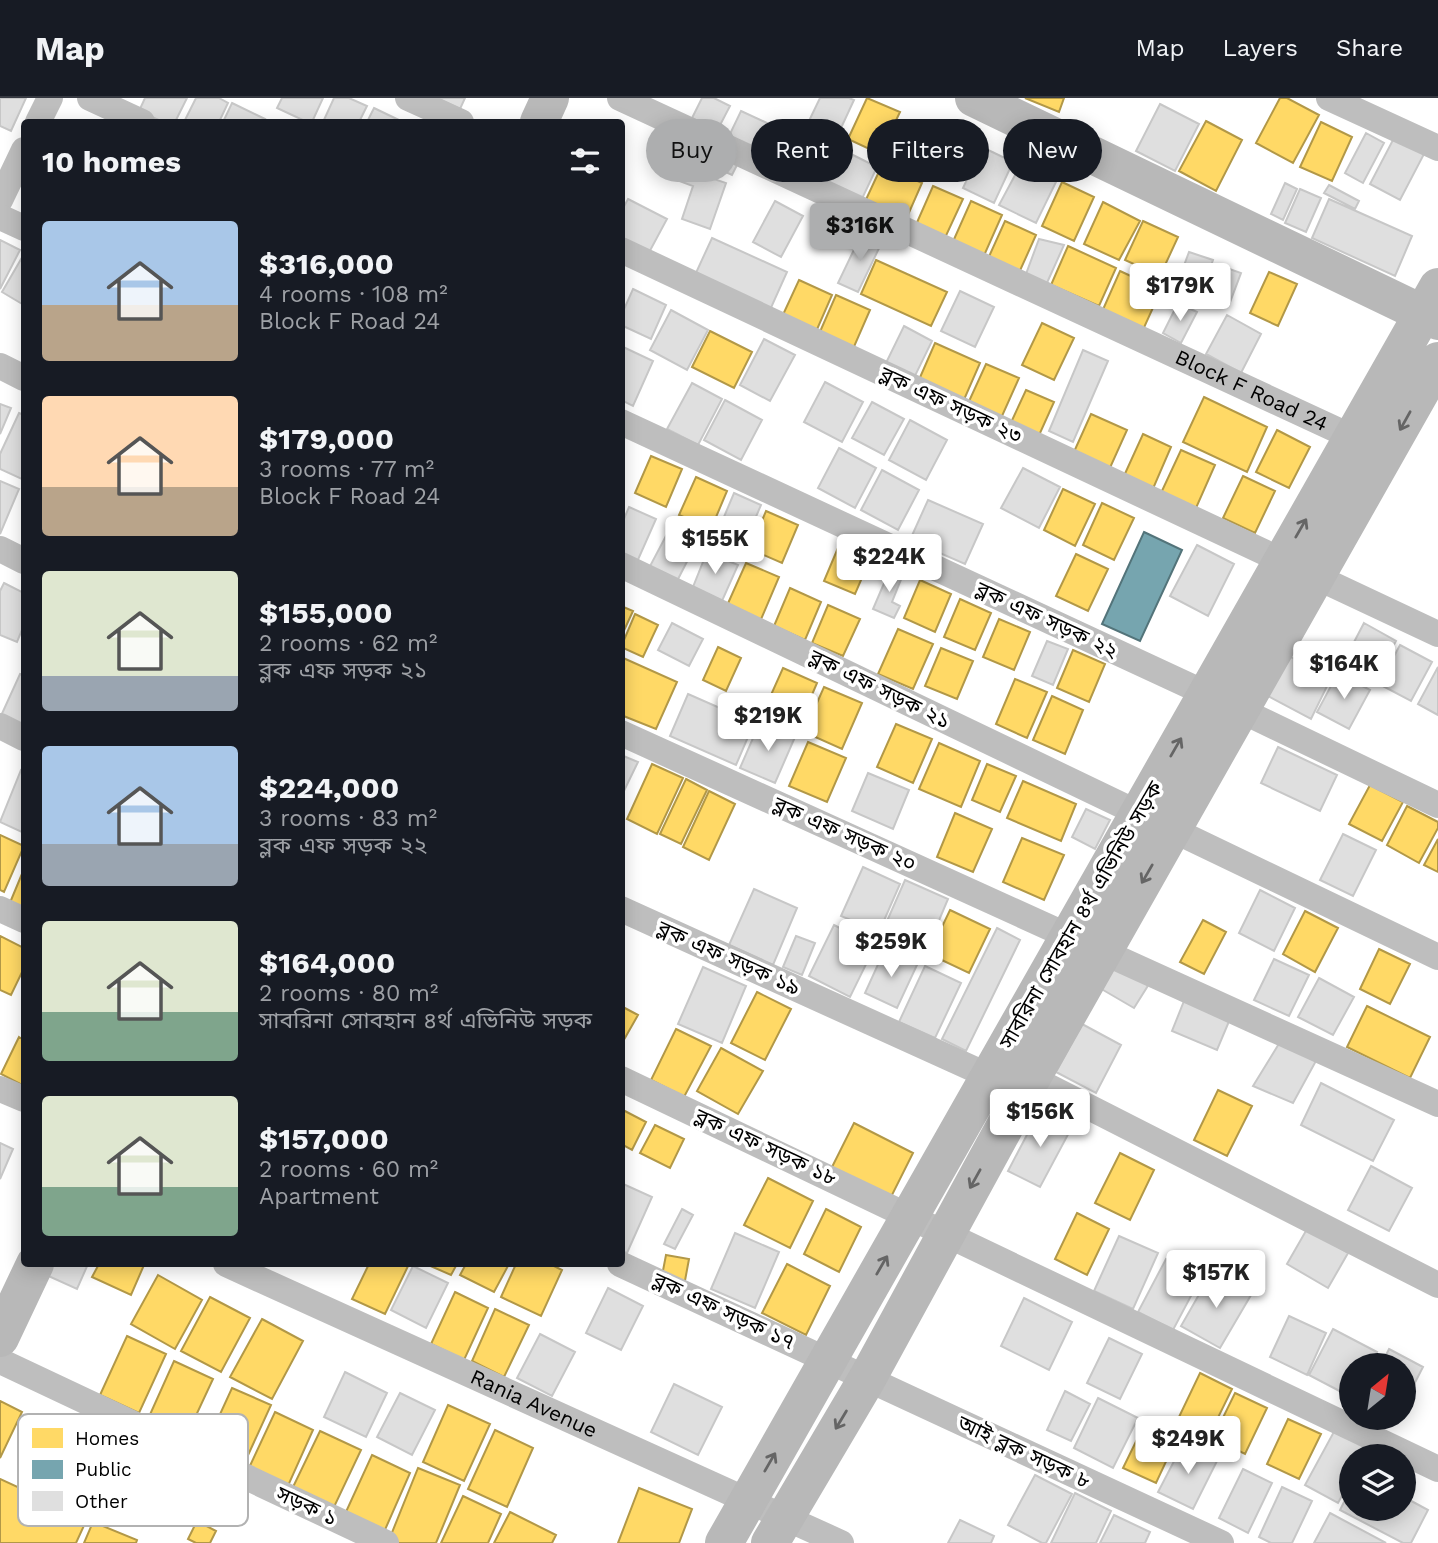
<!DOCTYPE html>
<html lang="en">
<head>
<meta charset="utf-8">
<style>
  body { margin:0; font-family:"Work Sans","Noto Sans Bengali",sans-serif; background:#242831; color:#f1f3f6; height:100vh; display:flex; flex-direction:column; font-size:26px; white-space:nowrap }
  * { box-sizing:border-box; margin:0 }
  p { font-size:23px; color:#9ea1a6 }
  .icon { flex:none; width:38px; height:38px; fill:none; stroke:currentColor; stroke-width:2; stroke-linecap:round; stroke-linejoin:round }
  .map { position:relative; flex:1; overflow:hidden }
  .side { position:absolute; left:21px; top:21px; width:604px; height:1148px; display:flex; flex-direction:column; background:#171b24; border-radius:7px; box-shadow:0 4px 18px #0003 }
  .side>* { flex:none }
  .hud { position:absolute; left:646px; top:21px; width:665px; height:63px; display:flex; gap:14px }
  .needle { width:46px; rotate:30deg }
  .tools { position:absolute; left:1339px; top:1255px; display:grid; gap:14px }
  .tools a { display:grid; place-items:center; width:77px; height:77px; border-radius:50%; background:#171b24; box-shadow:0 4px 18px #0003; font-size:35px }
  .price { position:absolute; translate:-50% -60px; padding:0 16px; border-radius:7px; background:#fff; color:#222; font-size:23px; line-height:46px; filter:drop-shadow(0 2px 4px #0008) }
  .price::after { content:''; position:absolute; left:50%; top:42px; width:21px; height:16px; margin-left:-10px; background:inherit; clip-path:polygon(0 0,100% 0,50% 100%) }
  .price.current { background:#adaeaf; color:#111 }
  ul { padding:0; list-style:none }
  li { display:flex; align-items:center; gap:21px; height:175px; padding:0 21px }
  li span { display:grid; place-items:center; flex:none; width:196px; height:140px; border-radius:7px; color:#555 }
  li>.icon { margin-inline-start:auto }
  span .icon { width:84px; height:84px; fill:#fffc; stroke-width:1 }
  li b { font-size:30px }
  h2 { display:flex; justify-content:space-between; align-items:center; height:84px; padding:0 21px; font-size:30px }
  .tag { padding:0 24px; border-radius:32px; background:#171b24; box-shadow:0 4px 18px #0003; font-size:24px; line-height:63px }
  .tag.current { background:#adaeaf; color:#111 }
  header { display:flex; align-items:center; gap:42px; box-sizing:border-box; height:98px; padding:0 35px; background:#171b24; border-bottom:2px solid #363941 }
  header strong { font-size:33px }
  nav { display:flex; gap:38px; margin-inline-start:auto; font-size:24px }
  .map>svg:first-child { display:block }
</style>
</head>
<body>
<header>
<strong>Map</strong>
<nav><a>Map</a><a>Layers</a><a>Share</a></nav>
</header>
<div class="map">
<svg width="1438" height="1445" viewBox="0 0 1438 1445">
  <rect width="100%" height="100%" fill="#fff"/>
  <path fill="#ffd966" stroke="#b29847" stroke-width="2" d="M867,0L900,14L880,56L848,41Z
    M1025,0H1064L1059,14Z
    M1280,0H1287L1319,17L1293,65L1256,45Z
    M1206,23L1242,42L1216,93L1179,73Z
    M1321,24L1352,39L1332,83L1300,69Z
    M882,67L922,85L904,126L863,108Z
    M1062,84L1094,99L1074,143L1042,128Z
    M933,88L963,101L944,142L915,129Z
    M971,103L1002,117L982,162L951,148Z
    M1103,104L1140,123L1119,162L1084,146Z
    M1005,123L1036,137L1018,177L987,163Z
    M1143,123L1178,139L1160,178L1125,162Z
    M1068,148L1116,170L1099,208L1051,187Z
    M876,162L947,194L931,228L861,196Z
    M1120,173L1161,192L1142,234L1101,216Z
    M1269,174L1297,186L1278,228L1250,215Z
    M799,182L832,197L815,236L781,221Z
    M836,197L870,212L853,251L819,236Z
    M1042,225L1074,240L1054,282L1022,267Z
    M710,233L752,254L734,290L692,269Z
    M935,245L980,265L963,304L918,284Z
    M986,266L1019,280L998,327L965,312Z
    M1026,292L1054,304L1036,344L1008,331Z
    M1204,299L1267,329L1247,374L1183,344Z
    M1091,316L1127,332L1109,372L1073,356Z
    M1277,332L1310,349L1289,390L1256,374Z
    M1143,336L1171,349L1152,393L1123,380Z
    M1181,352L1215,367L1196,410L1161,395Z
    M651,358L682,371L666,409L635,395Z
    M1243,378L1275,393L1255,435L1223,420Z
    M696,379L727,393L711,431L679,417Z
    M1063,391L1095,406L1075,448L1044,432Z
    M1102,405L1134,420L1114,462L1083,447Z
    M766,413L798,427L782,465L750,451Z
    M840,445L871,459L855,496L824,483Z
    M1076,456L1108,471L1088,513L1056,498Z
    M746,465L779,479L759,526L725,512Z
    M920,482L951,496L935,534L904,520Z
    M790,490L821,504L805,542L774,528Z
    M960,501L991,515L975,552L944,539Z
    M828,507L860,521L843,558L812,545Z
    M621,508L633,513L621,539Z
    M635,516L658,527L643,559L621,549Z
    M999,521L1030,534L1014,572L983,559Z
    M898,531L933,546L913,591L878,576Z
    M718,549L741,560L726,593L703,582Z
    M941,550L973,563L957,601L925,588Z
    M1073,552L1105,566L1089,604L1057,590Z
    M621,559L677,584L656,631L621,617Z
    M783,570L817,585L797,632L762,617Z
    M1015,581L1047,594L1027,640L996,626Z
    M824,589L862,605L842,651L804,634Z
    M1052,598L1083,612L1065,656L1033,642Z
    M896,626L932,641L913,685L877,669Z
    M808,644L846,660L827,704L789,688Z
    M939,645L980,663L961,709L919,691Z
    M652,666L683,680L657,736L627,721Z
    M987,666L1016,678L1000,714L972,702Z
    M686,681L707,692L681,746L660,736Z
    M1023,683L1076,706L1061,743L1007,720Z
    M1370,687L1403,704L1382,743L1349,726Z
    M709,693L735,706L709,762L683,749Z
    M1407,708L1438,724V730L1419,765L1387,747Z
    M955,715L992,731L973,774L937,759Z
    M0,737L24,748L4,794L0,792Z
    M1022,740L1064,757L1044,802L1003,784Z
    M1438,741V774L1424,767Z
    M24,771V814L9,807Z
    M950,812L990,831L969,875L929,856Z
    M1305,813L1338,830L1315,874L1283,856Z
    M1203,822L1226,834L1204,876L1180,864Z
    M0,838L24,850V870L11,897L0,892Z
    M1379,851L1410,866L1390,906L1360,891Z
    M757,894L791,911L765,962L731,945Z
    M621,908L638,917L621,947Z
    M1367,908L1430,939L1410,980L1347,949Z
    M676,931L711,948L684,999L651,982Z
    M19,939L24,942V988L1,976Z
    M721,950L763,973L738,1016L697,993Z
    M1218,992L1252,1008L1227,1058L1194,1042Z
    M621,1011L646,1024L632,1052L621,1046Z
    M854,1025L913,1055L889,1103L830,1073Z
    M655,1027L684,1041L670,1070L640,1055Z
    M1120,1055L1154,1072L1130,1122L1095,1105Z
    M768,1080L813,1103L790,1150L744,1127Z
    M826,1111L861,1129L839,1174L804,1156Z
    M1077,1115L1109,1131L1087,1177L1055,1161Z
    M666,1157L689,1161L684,1188L661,1183Z
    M99,1166H141L144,1167L131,1197L92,1179Z
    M369,1166H409L385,1216L352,1201Z
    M426,1166H457L451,1177Z
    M466,1166H509L494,1194L460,1177Z
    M516,1166H550L562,1172L541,1218L501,1199Z
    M787,1166L830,1188L806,1237L762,1215Z
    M158,1177L202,1202L175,1251L131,1226Z
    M455,1194L488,1210L464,1262L431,1246Z
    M210,1199L250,1220L221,1274L181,1253Z
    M495,1211L529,1227L504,1279L472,1263Z
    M262,1221L303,1243L272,1301L230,1279Z
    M127,1238L166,1256L139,1315L100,1297Z
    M174,1263L213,1281L186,1339L148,1321Z
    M1200,1275L1232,1291L1210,1336L1178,1321Z
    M232,1290L271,1307L244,1366L205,1349Z
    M1235,1295L1267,1310L1245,1356L1213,1340Z
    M0,1303L22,1314L0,1360Z
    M448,1307L490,1326L464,1383L423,1364Z
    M275,1314L313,1332L287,1390L248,1372Z
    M1288,1321L1321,1336L1299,1381L1267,1366Z
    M1145,1325L1177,1340L1156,1385L1123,1370Z
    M495,1332L533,1350L507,1409L468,1391Z
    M320,1333L361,1352L334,1409L293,1389Z
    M372,1357L410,1375L384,1434L345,1416Z
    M418,1370L460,1387L436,1445H395L389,1442Z
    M0,1381L87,1421L76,1445H0Z
    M639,1390L692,1411L679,1445H618Z
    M463,1398L501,1416L488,1445H441Z
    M510,1414L556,1437L552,1445H494Z
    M197,1423L216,1433L210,1445H196L188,1441Z
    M93,1424L137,1442L136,1445H84Z"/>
  <path fill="#76a5af" stroke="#53747a" stroke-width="2" d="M1144,434L1182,452L1140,543L1102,526Z"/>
  <path fill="#dfdfdf" stroke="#c7c7c7" stroke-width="2" d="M0,0H26L11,33L0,28Z
    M145,0H187L175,24H163L139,13Z
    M196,0H219L228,5L219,24H184Z
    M282,0H323L312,24H307L277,10Z
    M334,0H349L367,8L359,24H323Z
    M437,0H465L460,11Z
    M702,0H714L730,8L717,33L692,20Z
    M820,0H849L854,2L835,43L806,29Z
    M232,5L265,21L263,24H223Z
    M1160,6L1199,26L1175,73L1136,53Z
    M374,10L403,24H367Z
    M741,13L767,25L754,50L729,38Z
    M775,29L801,42L788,67L763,54Z
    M1366,35L1384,45L1363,85L1345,75Z
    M1394,40L1424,56L1400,102L1370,86Z
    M694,44L739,63L732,77L688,57Z
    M982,49L1013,64L994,105L963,90Z
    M843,52L877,69L860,105L825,89Z
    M667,65L726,85L710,131L682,121L693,88L663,77Z
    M1021,66L1056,84L1036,125L999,107Z
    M1285,85L1297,91L1283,122L1271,116Z
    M1329,87L1359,103L1355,111L1324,95Z
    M1300,91L1321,100L1306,134L1285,125Z
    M628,101L667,121L646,160L621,147V114Z
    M1329,101L1412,138L1395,178L1312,140Z
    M775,103L803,118L781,159L753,144Z
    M862,135L882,144L858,194L838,185Z
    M712,140L787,174L770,212L695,177Z
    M1039,141L1064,147L1046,187L1026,176Z
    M0,142L20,152L0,191Z
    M1189,154L1213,162L1201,196L1176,189Z
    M24,156V207L2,194Z
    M1221,168L1241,175L1229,207L1209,200Z
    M633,191L666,207L651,241L621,227V218Z
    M960,193L994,209L975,249L941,233Z
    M1178,205L1197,214L1181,245L1163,235Z
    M671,212L708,232L687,272L650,252Z
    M1227,217L1261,236L1241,275L1206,256Z
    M904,228L932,243L912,284L884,269Z
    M764,241L795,257L770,303L740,287Z
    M621,248L653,263L633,308L621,302Z
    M1083,252L1108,263L1073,344L1049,333Z
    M825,284L863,304L842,344L804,324Z
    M692,285L722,301L698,347L667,331Z
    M725,302L762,322L741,362L704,342Z
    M872,304L904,321L884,357L852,340Z
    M0,306L11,310L0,336Z
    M19,315L24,317V382L0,371V356Z
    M910,322L947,342L926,382L889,362Z
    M839,350L876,370L855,410L818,390Z
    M1023,370L1060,389L1039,430L1001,410Z
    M882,372L919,392L898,432L861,412Z
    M0,383L19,391L0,436Z
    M734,395L761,407L743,449L716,438Z
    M928,402L983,426L965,466L910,442Z
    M629,409L656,421L637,464L621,457V428Z
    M668,434L695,448L676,485L649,470Z
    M1197,447L1234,466L1208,518L1170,498Z
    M707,454L738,467L722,503L693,489Z
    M891,469L904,474L892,504L900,508L894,520L873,511Z
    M4,485L24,495V527L17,544L0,537V493Z
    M672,525L703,541L689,568L658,552Z
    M1364,525L1396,543L1373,586L1341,569Z
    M1047,543L1068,551L1053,587L1032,578Z
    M1400,547L1432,564L1411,603L1379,586Z
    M1287,557L1331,580L1311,621L1266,597Z
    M1438,569V617L1418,606Z
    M1338,575L1370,592L1349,631L1317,614Z
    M20,576L24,578V635L0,620Z
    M688,596L754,625L736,667L670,638Z
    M760,624L795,639L775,685L740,670Z
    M1278,649L1337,677L1320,713L1261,685Z
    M621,657L638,664L621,699Z
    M21,672L24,673V735L0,724Z
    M868,675L909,692L893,731L852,713Z
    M1086,711L1110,722L1095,751L1072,739Z
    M1343,736L1376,752L1353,798L1320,782Z
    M863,769L900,786L879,834L841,818Z
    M905,782L948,801L924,858L880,839Z
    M754,791L797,810L773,867L729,847Z
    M1260,792L1295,810L1274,853L1239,835Z
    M834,827L875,848L850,899L809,878Z
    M997,830L1020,842L966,953L942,941Z
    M796,838L815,845L802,877L783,869Z
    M885,851L917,867L897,910L865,895Z
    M1274,861L1309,877L1289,918L1254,902Z
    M1113,865L1149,886L1134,910L1098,889Z
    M925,868L961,885L935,940L899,924Z
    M703,869L746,888L722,945L678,926Z
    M1319,880L1354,899L1333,937L1298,919Z
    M1184,903L1230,921L1217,952L1172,933Z
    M1082,926L1121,947L1096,995L1056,974Z
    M1280,944L1317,961L1293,1005L1253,988Z
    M1321,985L1394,1022L1373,1063L1301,1027Z
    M1040,1012L1072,1029L1040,1089L1008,1073Z
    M0,1045L13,1051L0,1081Z
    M1371,1068L1412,1090L1389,1133L1348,1112Z
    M621,1085L652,1099L627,1155L621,1153Z
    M682,1111L693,1117L675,1151L664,1146Z
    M1307,1131L1348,1155L1328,1190L1287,1166Z
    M735,1135L779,1154L755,1210L711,1191Z
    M1119,1138L1158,1155L1133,1211L1094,1193Z
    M1166,1161L1201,1179L1173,1232L1138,1214Z
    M49,1166H88L77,1191L44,1176Z
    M413,1168L448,1185L426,1230L391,1212Z
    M1212,1174L1251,1197L1220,1250L1181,1228Z
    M608,1190L643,1208L621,1252L586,1235Z
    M1024,1200L1072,1224L1049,1272L1001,1248Z
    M1289,1218L1326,1235L1307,1277L1270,1259Z
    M1333,1231L1377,1254L1369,1267H1351V1299L1309,1277Z
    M540,1236L575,1254L552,1298L517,1280Z
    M1109,1240L1142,1256L1120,1301L1087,1285Z
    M1389,1251L1423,1269L1404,1306V1267H1381Z
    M345,1274L387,1295L366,1339L324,1319Z
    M674,1286L722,1309L698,1357L651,1334Z
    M1065,1293L1090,1306L1071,1343L1047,1332Z
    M400,1295L435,1312L412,1357L377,1339Z
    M1098,1300L1138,1320L1113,1370L1074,1350Z
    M1336,1330L1369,1347L1363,1358H1351V1381L1338,1405L1305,1387Z
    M1184,1344L1218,1361L1193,1411L1158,1394Z
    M1243,1371L1272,1385L1248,1435L1219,1420Z
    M1035,1377L1072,1396L1046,1445H1042L1008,1427Z
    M1282,1389L1312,1403L1292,1445H1271L1259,1439Z
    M1351,1390V1410H1404V1399L1428,1412L1411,1445H1403L1340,1412Z
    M1075,1395L1111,1413L1096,1445H1051Z
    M1330,1415L1386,1445H1314Z
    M1114,1417L1150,1434L1145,1445H1100Z
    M960,1422L994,1438L991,1445H948Z"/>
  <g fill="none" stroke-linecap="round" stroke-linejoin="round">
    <g stroke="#bebebe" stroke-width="26">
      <path d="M90,0L142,24"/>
      <path d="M408,0L461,24"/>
      <path id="s1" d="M620,0L1352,339"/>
      <path d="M1329,0L1438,50"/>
      <path d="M38,24L50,0"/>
      <path d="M0,102L24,52"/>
      <path d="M0,119L24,130"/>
      <path d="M621,152L1438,536"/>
      <path d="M0,268L24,280"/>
      <path d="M621,324L1207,596L1438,707"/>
      <path d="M0,451L24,463"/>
      <path d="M621,467L1438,859"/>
      <path d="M0,628L24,640"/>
      <path d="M621,635L1438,1006"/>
      <path d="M0,811L24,822"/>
      <path d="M621,811L989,978"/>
      <path d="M1018,973L1438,1187"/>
      <path d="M621,981L1438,1371"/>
      <path d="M0,991L24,1001"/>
      <path id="s2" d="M226,1166L841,1445"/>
      <path d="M620,1166L1221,1445"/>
      <path d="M0,1263L386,1445"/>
    </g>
    <path stroke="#b8b8b8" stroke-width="38" d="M974,0L1438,223
      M539,24L550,0
      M0,1240L35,1166
      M724,1445L1438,189
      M770,1445L867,1281L1022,997L1438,263"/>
  </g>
  <defs><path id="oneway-shaft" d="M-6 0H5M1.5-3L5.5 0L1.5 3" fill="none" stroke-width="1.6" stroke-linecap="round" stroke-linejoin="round" transform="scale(1.75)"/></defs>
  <g stroke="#656565">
    <use href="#oneway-shaft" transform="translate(1405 323) rotate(119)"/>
    <use href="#oneway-shaft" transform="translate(1301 430) rotate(-60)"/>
    <use href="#oneway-shaft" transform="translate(1176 649) rotate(-60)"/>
    <use href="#oneway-shaft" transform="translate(1147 776) rotate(120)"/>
    <use href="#oneway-shaft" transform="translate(975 1081) rotate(119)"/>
    <use href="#oneway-shaft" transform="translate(882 1167) rotate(-60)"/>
    <use href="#oneway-shaft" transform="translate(841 1322) rotate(121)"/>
    <use href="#oneway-shaft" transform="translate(770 1364) rotate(-60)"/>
  </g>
  <g text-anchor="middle" stroke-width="7" stroke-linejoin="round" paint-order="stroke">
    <g font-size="21" fill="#000" stroke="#fff">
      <text dy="7" stroke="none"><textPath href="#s1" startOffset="696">Block F Road 24</textPath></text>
      <text transform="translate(951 307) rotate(25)" y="7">ব্লক এফ সড়ক ২৩</text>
      <text transform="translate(1047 522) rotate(25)" y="7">ব্লক এফ সড়ক ২২</text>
      <text transform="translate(880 591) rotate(26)" y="7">ব্লক এফ সড়ক ২১</text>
      <text transform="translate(845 736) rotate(24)" y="7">ব্লক এফ সড়ক ২০</text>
      <text transform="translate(1081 817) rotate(-60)" y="7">সাবরিনা সোবহান ৪র্থ এভিনিউ সড়ক</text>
      <text transform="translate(729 860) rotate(24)" y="7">ব্লক এফ সড়ক ১৯</text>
      <text transform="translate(766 1049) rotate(25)" y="7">ব্লক এফ সড়ক ১৮</text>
      <text transform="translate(724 1213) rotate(25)" y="7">ব্লক এফ সড়ক ১৭</text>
      <text dy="7" stroke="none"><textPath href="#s2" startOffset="338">Rania Avenue</textPath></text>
      <text transform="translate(1024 1354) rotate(25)" y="7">আই ব্লক সড়ক ৮</text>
      <text transform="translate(307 1408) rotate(25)" y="7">সড়ক ১</text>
    </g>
  </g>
  <rect x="18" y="1316" width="230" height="112" rx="10" fill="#fff" stroke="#b2b2b2" stroke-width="2"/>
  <rect x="32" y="1330" width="31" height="20" fill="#ffd966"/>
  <rect x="32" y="1362" width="31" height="19" fill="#76a5af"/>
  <rect x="32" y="1393" width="31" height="20" fill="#dfdfdf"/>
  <g font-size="19" fill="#000">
    <text x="75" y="1347">Homes</text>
    <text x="75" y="1378">Public</text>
    <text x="75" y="1410">Other</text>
  </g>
</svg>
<div class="tools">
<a><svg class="needle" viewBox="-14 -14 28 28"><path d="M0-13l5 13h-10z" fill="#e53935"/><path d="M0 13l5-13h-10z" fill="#9ea1a6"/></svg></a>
<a><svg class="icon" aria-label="layers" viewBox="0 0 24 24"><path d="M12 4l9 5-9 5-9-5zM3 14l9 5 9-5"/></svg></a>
</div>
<b class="price current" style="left:860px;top:165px">$316K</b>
<b class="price" style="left:1180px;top:225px">$179K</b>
<b class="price" style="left:715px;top:478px">$155K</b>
<b class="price" style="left:889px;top:496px">$224K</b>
<b class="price" style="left:1344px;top:603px">$164K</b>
<b class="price" style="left:768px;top:655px">$219K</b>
<b class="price" style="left:891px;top:881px">$259K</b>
<b class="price" style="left:1040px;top:1051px">$156K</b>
<b class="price" style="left:1216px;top:1212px">$157K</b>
<b class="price" style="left:1188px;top:1378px">$249K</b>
<div class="hud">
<a class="tag current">Buy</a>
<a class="tag">Rent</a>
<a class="tag">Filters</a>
<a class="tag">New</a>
</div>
<section class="side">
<h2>10 homes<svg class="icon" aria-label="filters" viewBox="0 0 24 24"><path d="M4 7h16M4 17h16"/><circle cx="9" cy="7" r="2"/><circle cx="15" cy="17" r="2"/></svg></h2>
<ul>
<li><span style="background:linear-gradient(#a9c7e8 60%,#b9a48a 0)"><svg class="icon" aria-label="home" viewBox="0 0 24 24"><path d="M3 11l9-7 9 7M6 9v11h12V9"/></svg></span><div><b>$316,000</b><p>4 rooms · 108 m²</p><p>Block F Road 24</p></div></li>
<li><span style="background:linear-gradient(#ffd9b3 65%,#b9a48a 0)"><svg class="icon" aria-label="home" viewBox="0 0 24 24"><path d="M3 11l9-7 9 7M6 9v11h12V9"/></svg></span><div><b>$179,000</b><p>3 rooms · 77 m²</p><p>Block F Road 24</p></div></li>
<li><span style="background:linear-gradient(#dfe7d0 75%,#9aa5b1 0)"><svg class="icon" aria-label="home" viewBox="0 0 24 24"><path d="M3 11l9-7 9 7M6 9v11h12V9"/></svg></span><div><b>$155,000</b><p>2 rooms · 62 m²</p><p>ব্লক এফ সড়ক ২১</p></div></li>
<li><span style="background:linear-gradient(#a9c7e8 70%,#9aa5b1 0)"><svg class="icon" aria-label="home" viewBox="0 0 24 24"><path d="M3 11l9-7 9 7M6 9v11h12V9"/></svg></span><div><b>$224,000</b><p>3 rooms · 83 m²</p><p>ব্লক এফ সড়ক ২২</p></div></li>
<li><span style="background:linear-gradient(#dfe7d0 65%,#7fa58c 0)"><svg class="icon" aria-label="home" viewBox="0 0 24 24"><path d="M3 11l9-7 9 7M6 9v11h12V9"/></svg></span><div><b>$164,000</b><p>2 rooms · 80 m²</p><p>সাবরিনা সোবহান ৪র্থ এভিনিউ সড়ক</p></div></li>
<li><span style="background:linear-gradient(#dfe7d0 65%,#7fa58c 0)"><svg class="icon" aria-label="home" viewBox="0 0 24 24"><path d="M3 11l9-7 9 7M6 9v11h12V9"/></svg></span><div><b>$157,000</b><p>2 rooms · 60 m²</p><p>Apartment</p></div></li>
</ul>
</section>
</div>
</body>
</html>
